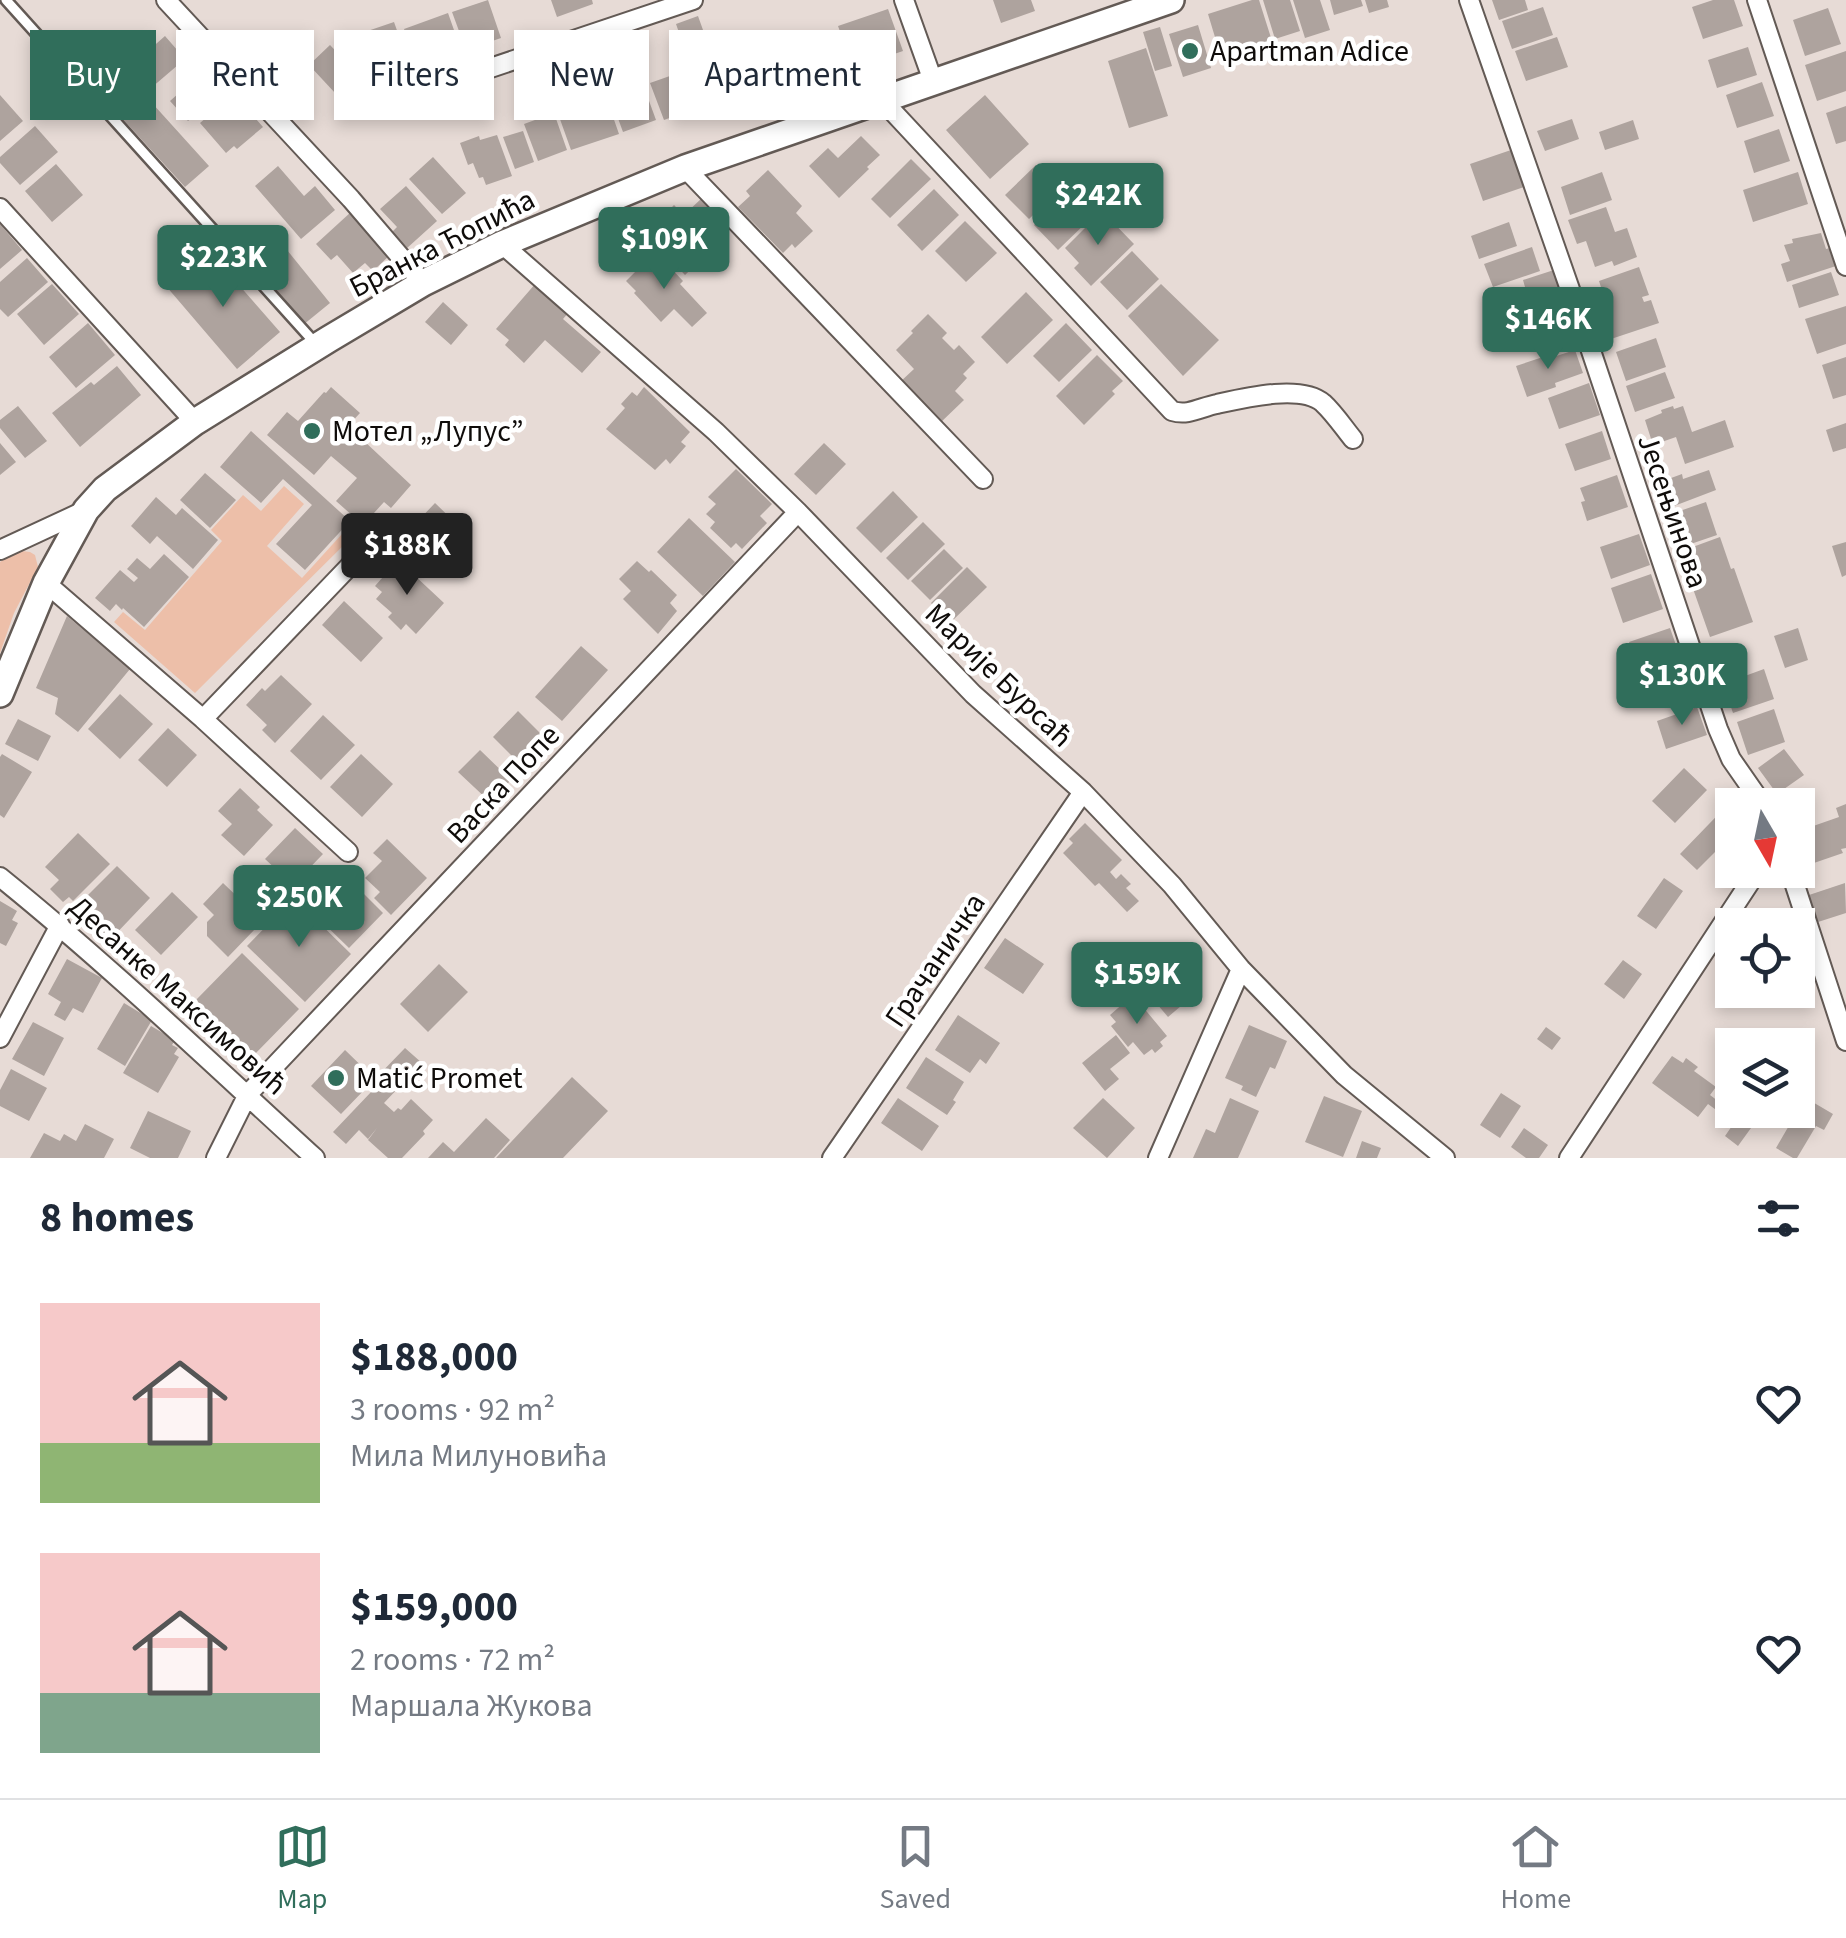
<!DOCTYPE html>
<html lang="en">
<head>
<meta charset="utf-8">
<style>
  body { margin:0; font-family:"Source Sans 3",sans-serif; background:#f6f6f7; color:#1f2937; height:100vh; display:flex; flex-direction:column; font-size:38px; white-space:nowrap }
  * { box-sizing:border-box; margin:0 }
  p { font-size:32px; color:#747a83 }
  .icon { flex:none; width:55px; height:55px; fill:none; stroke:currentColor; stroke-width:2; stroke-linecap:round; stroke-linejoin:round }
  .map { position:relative; height:1158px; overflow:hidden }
  .details { display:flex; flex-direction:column; background:#fff; flex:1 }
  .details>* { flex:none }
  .guide { position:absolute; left:30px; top:30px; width:1000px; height:90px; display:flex; gap:20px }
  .needle { width:65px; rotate:171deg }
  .controls { position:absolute; left:1715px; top:788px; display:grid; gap:20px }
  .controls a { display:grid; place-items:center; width:100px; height:100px; border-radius:0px; background:#fff; box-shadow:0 5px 15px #0003; font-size:50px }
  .price { position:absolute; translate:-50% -85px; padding:0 22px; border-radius:10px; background:#306e5b; color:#fff; font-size:32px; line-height:65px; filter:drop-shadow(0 2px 5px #0008) }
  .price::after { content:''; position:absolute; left:50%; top:60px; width:30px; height:22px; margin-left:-15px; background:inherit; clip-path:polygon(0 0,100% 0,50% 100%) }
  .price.active { background:#222; color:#fff }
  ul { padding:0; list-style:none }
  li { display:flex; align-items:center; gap:30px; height:250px; padding:0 40px }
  li span { display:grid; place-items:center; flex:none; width:280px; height:200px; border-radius:0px; color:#555 }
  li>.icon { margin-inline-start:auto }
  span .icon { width:120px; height:120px; fill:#fffc; stroke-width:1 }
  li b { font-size:42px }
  h2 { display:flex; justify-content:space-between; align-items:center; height:120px; padding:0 40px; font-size:42px }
  .tag { padding:0 35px; border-radius:0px; background:#fff; box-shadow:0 5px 15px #0003; font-size:35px; line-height:90px }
  .tag.active { background:#306e5b; color:#fff }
  .tabs { display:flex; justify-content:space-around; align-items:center; height:140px; border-top:2px solid #e0e1e3; background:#fff; font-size:28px; color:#747a83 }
  .tabs a { display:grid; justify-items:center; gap:5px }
  .tabs .active { color:#306e5b }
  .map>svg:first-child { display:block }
</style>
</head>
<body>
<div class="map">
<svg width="1846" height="1158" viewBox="0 0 1846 1158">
  <rect width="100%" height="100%" fill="#e7dbd6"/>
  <path fill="#edbfa9" d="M284,486L304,504L267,546L302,578L352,523L360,529L195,693L114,622L123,612L145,630L222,541L211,530L243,495L261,511Z
    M22,551L30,552L35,555L38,567L14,613L0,653V562L9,555Z"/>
  <path fill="#aea39e" d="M488,0L501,38L466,50L452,12Z
    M551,0H592L593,4L557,17Z
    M993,0H1031L1035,11L1001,23Z
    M1252,0H1259L1272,41L1221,57L1208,14Z
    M1263,0H1290L1300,31L1275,39Z
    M1293,0H1320L1330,30L1305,38Z
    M1330,0H1361L1363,6L1334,15Z
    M1365,0H1387L1389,7L1369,13Z
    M1492,0H1525L1528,10L1499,20Z
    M1713,0H1734L1743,26L1703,39L1692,7Z
    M1543,7L1553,35L1512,49L1502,21Z
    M1828,8L1841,44L1805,56L1793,20Z
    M888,9L903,51L853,68L838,26Z
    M448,13L461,50L417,66L404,29Z
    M698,16L732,111L709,119L676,24Z
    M394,22L405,53L355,70L344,39Z
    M1198,25L1211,68L1183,77L1169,34Z
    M1160,27L1172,66L1155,71L1143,32Z
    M823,35L837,74L797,87L783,48Z
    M165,36L185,59L151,88L131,66Z
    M1557,37L1568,67L1526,81L1515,51Z
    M330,45L371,88L349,108L309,65Z
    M1748,47L1757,75L1717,88L1708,60Z
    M1146,48L1168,116L1129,128L1108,61Z
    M764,49L779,94L741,107L726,62Z
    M1846,51V91L1817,101L1805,65Z
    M198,53L228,87L188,121L170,101L188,85L176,72Z
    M684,71L697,108L664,120L650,83Z
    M641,79L656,120L623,132L608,91Z
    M1762,82L1774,116L1737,128L1726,95Z
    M604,91L619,134L571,150L556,108Z
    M143,93L209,166L185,187L119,115Z
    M0,95L23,121L0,141Z
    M985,95L1029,144L990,179L946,130Z
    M229,98L238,108L243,104L263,127L237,149L234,146L226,153L200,123Z
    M1846,106V141L1836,144L1826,113Z
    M554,113L567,150L538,161L524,124Z
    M1572,119L1579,139L1545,151L1537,131Z
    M1633,120L1639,139L1605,150L1599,132Z
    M35,126L58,152L20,185L0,163V157Z
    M1779,129L1790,161L1754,173L1744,141Z
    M523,131L534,162L515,169L503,137Z
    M497,135L512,176L486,185L483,177L479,178L473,163L468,165L460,143L479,136L480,140Z
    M861,136L880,155L867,167L869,169L839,198L809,166L828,148L838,158Z
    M1511,150L1524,187L1483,201L1470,164Z
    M433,157L466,193L442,214L409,179Z
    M911,159L931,179L890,218L871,199Z
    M56,164L83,195L52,222L25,191Z
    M1036,165L1060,189L1029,219L1005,195Z
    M278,166L304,196L315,186L335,210L301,239L255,186Z
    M768,170L802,206L796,213L813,231L795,248L792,244L783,253L738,207L750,196L746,191Z
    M1602,172L1612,200L1570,215L1561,187Z
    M1798,172L1808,204L1753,222L1743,190Z
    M406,186L437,221L406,249L391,233L397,227L380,209Z
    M934,189L959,215L922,251L897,225Z
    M1066,195L1090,219L1058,250L1034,225Z
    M703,197L731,225L714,242L719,247L710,256L707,254L685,275L641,230L657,214L661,218L674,205L684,215Z
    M1606,207L1615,232L1627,228L1637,257L1614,266L1612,261L1595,267L1586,241L1577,244L1568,220Z
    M1102,211L1134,244L1091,286L1074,268L1079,263L1065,248Z
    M351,212L390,255L373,271L365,263L353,273L337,255L331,260L316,244Z
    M965,221L997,253L966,282L935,251Z
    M1509,222L1517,246L1479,259L1471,236Z
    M0,224L22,250L0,269Z
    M1821,233L1826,249L1830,248L1836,266L1787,282L1781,264L1790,261L1784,245L1793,243L1792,239Z
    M274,234L330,303L303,325L246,256Z
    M1532,247L1540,271L1493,287L1484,264Z
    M209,251L280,332L237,369L166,286Z
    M1132,251L1159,279L1127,310L1100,282Z
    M652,256L660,265L664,261L683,281L680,284L707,313L692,327L674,309L661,322L634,293L636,291L626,281L636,271L634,269L639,264L641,266Z
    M27,258L48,282L8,317L0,309V282Z
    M1639,267L1649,295L1642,297L1644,302L1651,300L1659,323L1611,339L1602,311L1608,309L1599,281Z
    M1557,269L1567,299L1521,315L1512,291L1525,287L1523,280Z
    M1831,272L1839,295L1799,308L1792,285Z
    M536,283L569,312L563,319L601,352L582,373L545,340L524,363L505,345L509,340L496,329Z
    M52,284L79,314L44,345L17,314Z
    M1161,284L1219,340L1183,376L1128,316Z
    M1026,292L1053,320L1007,364L981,337Z
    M443,302L468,325L451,345L425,322Z
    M1569,304L1579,334L1541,347L1530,317Z
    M1846,306V344L1817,354L1805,319Z
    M928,314L947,333L942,338L954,350L959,345L975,362L963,374L967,378L955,391L964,400L939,424L899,383L914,369L896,350L913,333L911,331Z
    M88,323L115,355L76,388L49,357Z
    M1066,323L1092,350L1059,382L1033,356Z
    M1656,338L1666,367L1626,381L1616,352Z
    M1575,350L1583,373L1555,383L1556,387L1527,397L1516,366L1546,356L1547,359Z
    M1097,355L1123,381L1112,391L1115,394L1084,425L1056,396Z
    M1846,357V395L1833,399L1822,365Z
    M117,366L141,395L80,447L52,413L91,382L94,385Z
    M1665,372L1675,398L1635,412L1626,386Z
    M1589,383L1600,415L1559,429L1548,398Z
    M331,387L360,413L348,426L411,485L391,508L384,502L363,525L336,501L357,478L331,456L314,475L267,435L287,412L298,421L324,392L326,393Z
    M644,387L690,432L681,442L686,446L670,464L666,459L655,470L606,429L625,408L621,404L632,392L637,396Z
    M18,406L47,441L25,458L0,428V420Z
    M1673,406L1674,409L1683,406L1692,432L1725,420L1734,447L1685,464L1676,437L1653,445L1645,420L1662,413L1661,410Z
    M1846,423V448L1833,452L1826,430Z
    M251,431L350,521L305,570L276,544L312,505L283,479L261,503L220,467Z
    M1602,431L1611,459L1575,471L1565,444Z
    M0,443L16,462L0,475Z
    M824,443L846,464L816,495L794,474Z
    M736,469L772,504L760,516L767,523L742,549L736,543L731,548L710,528L715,522L706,514L716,504L708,497Z
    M1709,470L1716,490L1661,511L1652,485L1682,474L1683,479Z
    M205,473L236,500L210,528L180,500Z
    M1617,475L1628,507L1587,521L1581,502L1585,501L1580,488Z
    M893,491L918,517L881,553L856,528Z
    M156,497L176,515L182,508L218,540L193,569L157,536L150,544L131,526Z
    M1706,502L1717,535L1679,548L1668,515Z
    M435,503L465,532L442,557L437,552L419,570L394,547L398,543L390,536L409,516L416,523Z
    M689,518L735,562L703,596L657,552Z
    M923,522L945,544L908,580L886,558Z
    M1639,534L1650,565L1611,579L1600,547Z
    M1720,537L1731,569L1734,568L1753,622L1710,637L1691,583L1706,576L1690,582L1679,552Z
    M1846,542V575L1842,577L1832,546Z
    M944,549L963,568L930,600L911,581Z
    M164,554L189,577L144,627L123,608L122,610L116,604L110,611L95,598L120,570L134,582L138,578L127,569L137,558L150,569Z
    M398,560L444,603L416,634L406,624L401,630L388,617L392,613L376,599L382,592L375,586Z
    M637,561L649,572L651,570L677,595L670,603L677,611L658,634L623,599L631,591L619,579Z
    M967,567L987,587L950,623L931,603Z
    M1651,574L1663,609L1623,623L1611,588Z
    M344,601L383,638L361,662L322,625Z
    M67,616L130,669L78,732L55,714L58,698L36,688Z
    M1670,628L1677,648L1656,655L1660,669L1641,676L1629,642Z
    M1798,628L1808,660L1785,668L1774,636Z
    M1734,643L1744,673L1719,681L1709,652Z
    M581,646L608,670L562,721L535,697Z
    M1684,667L1694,694L1659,706L1649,679Z
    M1764,669L1774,699L1733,713L1723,684Z
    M281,675L312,704L275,743L262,730L267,725L246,705L262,688L265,691Z
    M120,694L153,724L120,759L88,729Z
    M1697,707L1707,735L1666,749L1657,721Z
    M1774,709L1785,742L1748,755L1737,722Z
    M518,711L551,744L526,770L493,737Z
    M323,715L355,745L321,780L290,751Z
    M18,719L51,736L38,761L5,744Z
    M168,728L197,755L167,787L138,760Z
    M1784,749L1804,775L1777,794L1758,768Z
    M480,750L511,780L490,802L458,772Z
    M2,754L32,772L4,818L0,815V757Z
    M361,754L393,784L362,817L330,787Z
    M1684,768L1707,790L1675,823L1652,801Z
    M240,788L260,807L257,810L273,825L244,856L221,835L232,824L218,811Z
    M1737,795L1747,805H1732V858L1720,847L1697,870L1680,854Z
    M1846,804V848L1841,849L1843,853L1811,864L1799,831L1839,817L1836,808Z
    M1085,823L1122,860L1110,872L1116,879L1121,874L1131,884L1126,888L1139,901L1127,912L1099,883L1095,886L1063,853L1073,843L1069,839Z
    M295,828L323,854L293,885L265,859Z
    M78,833L110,864L73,901L69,897L63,902L50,889L59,880L45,867Z
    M387,839L427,878L391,915L374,898L380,892L365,878L382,861L373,853Z
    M117,866L150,898L109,941L92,923L95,920L79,904Z
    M348,878L383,913L349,948L313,913Z
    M1664,878L1683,891L1656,929L1637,916Z
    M223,883L247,906L242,912L257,927L228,957L207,936V922L214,915L203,904Z
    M1845,883L1846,913L1818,922L1809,895Z
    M172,892L198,917L161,955L135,930Z
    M294,898L351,954L305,1002L247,946Z
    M0,901L17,911L12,920L18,923L6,946L0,943Z
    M1751,909L1773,925H1739Z
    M1005,938L1044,964L1023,994L984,968Z
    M242,953L299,1009L253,1056L196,1000Z
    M1174,957L1201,989L1168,1017L1141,985Z
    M67,959L102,978L83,1013L73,1008L65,1021L54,1015L61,1002L48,994Z
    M1623,960L1642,974L1624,999L1604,984Z
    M439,964L468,992L428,1032L400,1004Z
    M1133,995L1167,1036L1160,1042L1163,1046L1155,1053L1152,1049L1144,1055L1133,1042L1128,1047L1111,1026L1116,1022L1110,1015Z
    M124,1003L152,1020L125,1066L97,1049Z
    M958,1015L1000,1043L986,1064L980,1059L970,1073L935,1050Z
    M33,1022L64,1038L44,1076L12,1059Z
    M1249,1025L1287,1041L1275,1069L1270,1067L1256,1097L1241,1090L1243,1086L1225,1078Z
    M151,1026L175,1040L172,1045L178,1048L174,1054L179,1057L158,1093L123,1073Z
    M1546,1027L1561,1038L1552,1050L1537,1039Z
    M1787,1033L1808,1046L1798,1061V1045H1779Z
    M1116,1035L1130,1053L1110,1069L1119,1079L1105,1091L1082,1063Z
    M405,1048L422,1063L384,1103L394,1112L398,1108L401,1110L411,1099L433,1120L423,1131L425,1134L402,1158H388L368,1140L377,1128L368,1139L359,1130L346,1144L333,1132L372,1091L367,1087L341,1114L311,1086L345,1050L375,1079Z
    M1672,1056L1683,1063L1686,1058L1698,1067L1694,1071L1716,1087L1710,1095L1731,1111L1764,1110L1738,1146L1725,1136L1734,1123L1708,1104L1698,1117L1652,1083Z
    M926,1057L964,1082L953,1100L956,1102L947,1115L906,1088Z
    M11,1069L47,1088L29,1121L0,1106V1090Z
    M572,1077L608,1111L563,1158H496Z
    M1501,1093L1521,1106L1500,1138L1480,1125Z
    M1799,1094L1833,1114L1824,1130L1816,1126L1797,1158H1793L1776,1148L1794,1117L1788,1113L1789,1110H1798Z
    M1324,1096L1362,1111L1343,1157L1305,1142Z
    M898,1098L939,1126L922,1151L881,1123Z
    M1103,1098L1135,1128L1107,1158L1073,1128Z
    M1230,1098L1259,1111L1238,1158H1193L1206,1129L1215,1133Z
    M148,1111L191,1131L178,1158H150L130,1148Z
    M486,1118L510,1140L494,1158H428L443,1142L454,1152Z
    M85,1124L114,1139L104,1158H30L44,1133L60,1141L64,1134L76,1141Z
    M1524,1128L1548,1145L1539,1158H1526L1511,1147Z
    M1362,1141L1381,1148L1377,1158H1356Z"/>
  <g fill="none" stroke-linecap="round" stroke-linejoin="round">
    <defs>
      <path id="lane" d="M6,0L315,343"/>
      <path id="street" d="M166,0L351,199L423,283
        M904,0L933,81
        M1469,0L1580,318L1718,729L1731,759L1763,805
        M1757,0L1846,266
        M882,100L1172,411C1189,416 1201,407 1217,404C1244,398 1301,384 1323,403C1334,413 1344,428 1353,439
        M389,102L693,0
        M685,168L983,479
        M0,208L195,422
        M502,244L716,432L798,512L973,694L1083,792L1172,885L1241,969L1344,1075L1445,1158
        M0,550L86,510
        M46,583L203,719L365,550
        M203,719L348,852
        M1790,870L1846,1041
        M0,877C110,966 211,1063 315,1158
        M0,1038L60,925
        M216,1158L248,1094L798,512
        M832,1158L1083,792
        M1158,1158L1241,969
        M1569,1158L1758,870"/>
      <path id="secondary" d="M0,694L46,583L86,510L105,489L195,422L329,339L423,283L502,244L685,168L1171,0"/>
    </defs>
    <use href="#lane" stroke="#635a55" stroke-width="14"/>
    <use href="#street" stroke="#635a55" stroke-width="22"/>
    <use href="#secondary" stroke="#635a55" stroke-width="30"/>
    <use href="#lane" stroke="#fff" stroke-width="9"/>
    <use href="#street" stroke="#fff" stroke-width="18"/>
    <use href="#secondary" stroke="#fff" stroke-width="25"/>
  </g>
  <g fill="#306e5b" stroke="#fff" stroke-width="4">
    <circle cx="1190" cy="51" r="10"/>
    <circle cx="312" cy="431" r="10"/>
    <circle cx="336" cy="1078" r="10"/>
  </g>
  <g text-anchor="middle" stroke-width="9" stroke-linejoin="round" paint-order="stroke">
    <g font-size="30" fill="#0f0c0a" stroke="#fff" text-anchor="start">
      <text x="1210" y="61">Apartman Adice</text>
      <text x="332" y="441">Мотел „Лупус”</text>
      <text x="356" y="1088">Matić Promet</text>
    </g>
    <g font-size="30" fill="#0f0c0a" stroke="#fff">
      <text transform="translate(442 243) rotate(-27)" y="10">Бранка Ћопића</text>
      <text transform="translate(1673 511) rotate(71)" y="10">Јесењинова</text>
      <text transform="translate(999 675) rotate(44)" y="10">Марије Бурсаћ</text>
      <text transform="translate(503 784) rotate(-47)" y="10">Васка Попе</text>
      <text transform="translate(935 960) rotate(-56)" y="10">Грачаничка</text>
      <text transform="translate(178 995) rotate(42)" y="10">Десанке Максимовић</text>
    </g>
  </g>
</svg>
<div class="controls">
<a><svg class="needle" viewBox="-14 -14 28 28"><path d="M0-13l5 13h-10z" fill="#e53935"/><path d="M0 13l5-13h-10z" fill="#747a83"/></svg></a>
<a><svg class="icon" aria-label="locate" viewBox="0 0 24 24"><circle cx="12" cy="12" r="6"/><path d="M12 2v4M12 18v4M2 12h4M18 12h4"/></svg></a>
<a><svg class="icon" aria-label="layers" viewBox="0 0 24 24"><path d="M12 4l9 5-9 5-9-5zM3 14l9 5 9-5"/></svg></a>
</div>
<b class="price" style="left:1098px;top:248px">$242K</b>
<b class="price" style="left:664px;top:292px">$109K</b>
<b class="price" style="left:223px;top:310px">$223K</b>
<b class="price" style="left:1548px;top:372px">$146K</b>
<b class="price active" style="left:407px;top:598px">$188K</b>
<b class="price" style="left:1682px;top:728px">$130K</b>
<b class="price" style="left:299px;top:950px">$250K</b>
<b class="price" style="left:1137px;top:1027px">$159K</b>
<div class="guide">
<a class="tag active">Buy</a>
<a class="tag">Rent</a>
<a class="tag">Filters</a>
<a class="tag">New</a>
<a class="tag">Apartment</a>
</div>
</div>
<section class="details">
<h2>8 homes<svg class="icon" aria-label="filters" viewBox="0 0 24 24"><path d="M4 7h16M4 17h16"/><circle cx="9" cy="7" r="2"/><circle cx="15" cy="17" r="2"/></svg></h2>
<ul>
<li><span style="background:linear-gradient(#f6c9c9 70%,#8fb573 0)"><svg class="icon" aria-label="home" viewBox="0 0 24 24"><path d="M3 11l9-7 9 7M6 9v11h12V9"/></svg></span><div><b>$188,000</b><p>3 rooms · 92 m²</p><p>Мила Милуновића</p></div><svg class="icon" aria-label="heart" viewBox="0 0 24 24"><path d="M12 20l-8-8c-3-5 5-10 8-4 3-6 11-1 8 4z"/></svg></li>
<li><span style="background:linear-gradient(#f6c9c9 70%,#7fa58c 0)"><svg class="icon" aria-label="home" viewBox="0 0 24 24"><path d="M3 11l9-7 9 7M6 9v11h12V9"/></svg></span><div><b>$159,000</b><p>2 rooms · 72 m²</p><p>Маршала Жукова</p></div><svg class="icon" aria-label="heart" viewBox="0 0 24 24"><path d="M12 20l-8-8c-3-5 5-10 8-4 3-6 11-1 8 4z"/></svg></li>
</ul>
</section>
<nav class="tabs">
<a class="active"><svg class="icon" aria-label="map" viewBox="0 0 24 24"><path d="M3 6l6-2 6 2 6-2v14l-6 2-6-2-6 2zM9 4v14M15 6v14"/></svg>Map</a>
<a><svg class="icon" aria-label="saved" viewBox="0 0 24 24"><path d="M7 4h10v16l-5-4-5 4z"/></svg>Saved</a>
<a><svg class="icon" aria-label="home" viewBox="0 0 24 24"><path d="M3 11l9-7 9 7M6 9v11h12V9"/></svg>Home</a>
</nav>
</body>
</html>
